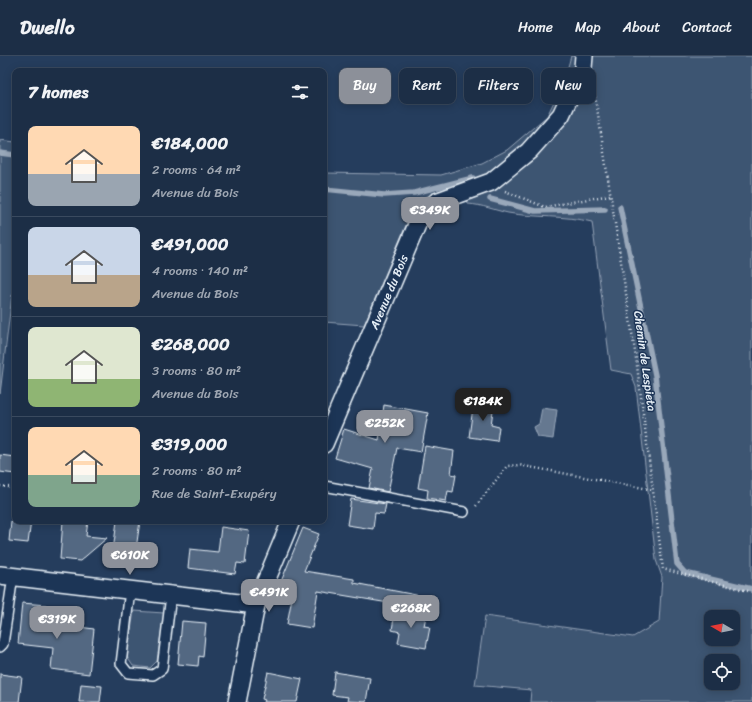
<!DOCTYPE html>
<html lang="en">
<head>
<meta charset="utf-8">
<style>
  body { margin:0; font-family:Sriracha,sans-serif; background:#293a51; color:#f1f3f6; height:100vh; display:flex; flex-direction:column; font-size:15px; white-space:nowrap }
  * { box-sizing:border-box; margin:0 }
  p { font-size:13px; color:#a0a8b3 }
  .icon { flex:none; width:22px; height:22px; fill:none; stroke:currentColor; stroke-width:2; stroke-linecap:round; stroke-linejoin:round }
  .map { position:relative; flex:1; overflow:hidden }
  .sheet { position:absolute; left:12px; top:12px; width:315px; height:456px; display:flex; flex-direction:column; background:#1c2e46; border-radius:8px; box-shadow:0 2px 10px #0003,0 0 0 1px #3a4a5f }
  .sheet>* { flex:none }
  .top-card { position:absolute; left:339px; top:12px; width:353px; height:36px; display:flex; gap:8px }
  .needle { width:26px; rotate:279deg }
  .buttons { position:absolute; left:704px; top:554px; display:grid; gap:8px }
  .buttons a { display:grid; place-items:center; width:36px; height:36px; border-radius:8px; background:#1c2e46; box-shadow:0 2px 10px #0003,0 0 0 1px #3a4a5f; font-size:20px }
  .price { position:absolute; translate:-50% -34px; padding:0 9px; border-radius:8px; background:#8c9099; color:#fff; font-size:13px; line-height:26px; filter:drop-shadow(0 1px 2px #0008) }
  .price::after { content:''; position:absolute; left:50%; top:24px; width:12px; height:9px; margin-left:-6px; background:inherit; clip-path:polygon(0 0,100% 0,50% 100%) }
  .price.selected { background:#222; color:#fff }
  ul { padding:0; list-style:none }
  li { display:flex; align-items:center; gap:12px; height:100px; padding:0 16px }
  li+li { border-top:1px solid #3a4a5f }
  li span { display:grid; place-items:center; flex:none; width:112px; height:80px; border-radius:8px; color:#555 }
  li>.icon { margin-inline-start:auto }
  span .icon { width:48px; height:48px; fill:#fffc; stroke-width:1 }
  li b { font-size:17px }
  h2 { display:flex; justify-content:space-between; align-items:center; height:48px; padding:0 16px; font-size:17px }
  .pill { padding:0 14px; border-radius:8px; background:#1c2e46; box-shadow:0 2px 10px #0003,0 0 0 1px #3a4a5f; font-size:14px; line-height:36px }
  .pill.selected { background:#8c9099; color:#fff }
  header { display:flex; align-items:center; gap:24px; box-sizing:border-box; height:56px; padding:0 20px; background:#1c2e46; border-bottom:1px solid #3a4a5f }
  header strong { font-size:19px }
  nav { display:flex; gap:22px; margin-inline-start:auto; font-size:14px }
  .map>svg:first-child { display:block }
</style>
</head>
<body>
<header>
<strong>Dwello</strong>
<nav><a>Home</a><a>Map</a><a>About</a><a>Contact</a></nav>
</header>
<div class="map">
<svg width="752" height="646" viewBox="0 0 752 646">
  <rect width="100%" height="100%" fill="#253d5d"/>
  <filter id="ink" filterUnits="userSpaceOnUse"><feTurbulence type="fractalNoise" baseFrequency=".025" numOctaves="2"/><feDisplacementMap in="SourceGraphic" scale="8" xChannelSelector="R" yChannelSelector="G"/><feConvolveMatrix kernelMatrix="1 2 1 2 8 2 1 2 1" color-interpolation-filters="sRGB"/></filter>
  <g filter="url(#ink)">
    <path fill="#3e5472" stroke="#93a2b5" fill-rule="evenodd" d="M571,0H752V646H530L531,634L475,629L485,560L633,581L659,566L662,521L656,504L636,331L631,318L611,314L592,166C564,159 535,162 508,157C494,154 483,149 468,148L456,132L417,143L364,269L324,266V117L441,119L482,107L507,94L547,60L564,25ZM711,561H733V583H711ZM711,605H733V627H711Z
      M0,84L15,86V239H12L0,338Z
      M134,555L164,557L157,605L150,612L133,610L127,601Z"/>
    <path fill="#657890" stroke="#99a8ba" d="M542,352L557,354L553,383L538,381L534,371L539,368Z"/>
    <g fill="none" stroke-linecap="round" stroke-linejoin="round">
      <path stroke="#99a8ba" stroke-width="5.5" d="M0,97L15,99
        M324,133L384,139L414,137L473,122
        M490,143L535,155L605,153
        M620,151L655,319L677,508L685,517L752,533"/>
    </g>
    <path fill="#536782" stroke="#e8f1f8" d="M474,344L494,347L491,369L499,371L497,385L469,381Z
      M384,349L428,357L421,396L397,392L388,436L369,432L373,413L335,402L344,373L379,384Z
      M425,390L454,395L451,418L456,419L453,436L448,435L446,445L427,442L428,434L418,432Z
      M0,399L15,401V418L0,416Z
      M351,443L386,448L384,458L375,457L373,473L347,469Z
      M11,465H31L28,487L9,485Z
      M63,465H88L86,480L107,482L80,505L60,503Z
      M117,465H140L136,493H132L130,504L112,502Z
      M221,471L249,475L245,508L237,507L235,518L188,512L190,493L218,496Z
      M303,472L319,478L304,515L354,523V527L421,540L418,552L318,535L312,572L287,568L294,531L280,528Z
      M22,547L46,549L43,570L72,572V570L94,573L89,618L51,613L53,592L18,588Z
      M395,556L426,560L424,570L430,571L426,592L398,587L400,576L392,574Z
      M182,565L206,567L203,601L199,600L198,610L178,608Z
      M268,616L302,623L297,646H264L265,644L262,643Z
      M335,616L370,622L366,646L347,645L348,641L332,639Z
      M0,618L22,621L19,646H0Z
      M81,628L102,630L100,646H79Z"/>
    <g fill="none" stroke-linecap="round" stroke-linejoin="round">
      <defs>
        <path id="service" d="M324,430L464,456
          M130,534L121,608L128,617L153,619L162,613L171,539
          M0,591L3,588L13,520"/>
        <path id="minor" d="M324,388L419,164L436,146L491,126L529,95L561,59L583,12L584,0
          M0,519L256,549
          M237,646L256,549L291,465"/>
      </defs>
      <use href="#service" stroke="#e8f1f8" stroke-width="12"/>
      <use href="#minor" stroke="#e8f1f8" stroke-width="20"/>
      <path stroke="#e8f1f8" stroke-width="2.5" stroke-dasharray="1 3" stroke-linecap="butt" d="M593,33L595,39L636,302L663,513L752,536
        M505,135L545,151L610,139
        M0,430L15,432
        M476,450L507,410L519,409L654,434"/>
      <use href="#service" stroke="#1d3557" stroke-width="9"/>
      <use href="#minor" stroke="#1d3557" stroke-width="17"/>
    </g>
  </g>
  <g text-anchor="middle" stroke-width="3" stroke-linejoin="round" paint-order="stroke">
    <g font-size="12" fill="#e8f1f8" stroke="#1d3557">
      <text transform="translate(389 236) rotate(-67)" y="4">Avenue du Bois</text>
      <text transform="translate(645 305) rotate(82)" y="4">Chemin de Lespieta</text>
    </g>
  </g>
</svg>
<div class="buttons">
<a><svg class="needle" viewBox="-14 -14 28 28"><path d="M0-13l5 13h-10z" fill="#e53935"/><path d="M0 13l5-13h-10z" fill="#a0a8b3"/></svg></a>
<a><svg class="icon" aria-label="locate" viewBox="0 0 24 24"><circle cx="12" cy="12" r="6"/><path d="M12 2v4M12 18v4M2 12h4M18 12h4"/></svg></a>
</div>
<b class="price" style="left:430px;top:175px">€349K</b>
<b class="price selected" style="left:483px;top:366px">€184K</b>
<b class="price" style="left:385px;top:388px">€252K</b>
<b class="price" style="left:130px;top:520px">€610K</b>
<b class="price" style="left:269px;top:557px">€491K</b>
<b class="price" style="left:411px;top:573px">€268K</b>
<b class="price" style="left:57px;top:584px">€319K</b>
<div class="top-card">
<a class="pill selected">Buy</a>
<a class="pill">Rent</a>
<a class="pill">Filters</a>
<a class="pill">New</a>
</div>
<section class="sheet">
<h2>7 homes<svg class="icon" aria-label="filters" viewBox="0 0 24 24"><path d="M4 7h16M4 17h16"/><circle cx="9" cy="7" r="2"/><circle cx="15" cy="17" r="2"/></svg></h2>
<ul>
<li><span style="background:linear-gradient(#ffd9b3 60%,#9aa5b1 0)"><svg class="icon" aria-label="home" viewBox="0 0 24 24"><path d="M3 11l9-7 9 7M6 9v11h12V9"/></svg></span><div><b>€184,000</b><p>2 rooms · 64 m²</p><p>Avenue du Bois</p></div></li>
<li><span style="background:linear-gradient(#c9d6e8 60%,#b9a48a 0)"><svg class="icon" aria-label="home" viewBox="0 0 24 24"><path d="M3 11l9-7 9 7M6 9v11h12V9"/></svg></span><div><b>€491,000</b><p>4 rooms · 140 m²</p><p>Avenue du Bois</p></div></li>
<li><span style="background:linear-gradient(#dfe7d0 65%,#8fb573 0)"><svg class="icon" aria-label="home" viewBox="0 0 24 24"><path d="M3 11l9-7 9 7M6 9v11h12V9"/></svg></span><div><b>€268,000</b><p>3 rooms · 80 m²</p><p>Avenue du Bois</p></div></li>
<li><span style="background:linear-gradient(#ffd9b3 60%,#7fa58c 0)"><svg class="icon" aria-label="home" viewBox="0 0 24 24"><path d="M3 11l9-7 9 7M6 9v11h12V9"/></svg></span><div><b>€319,000</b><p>2 rooms · 80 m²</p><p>Rue de Saint-Exupéry</p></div></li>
</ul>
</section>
</div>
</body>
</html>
